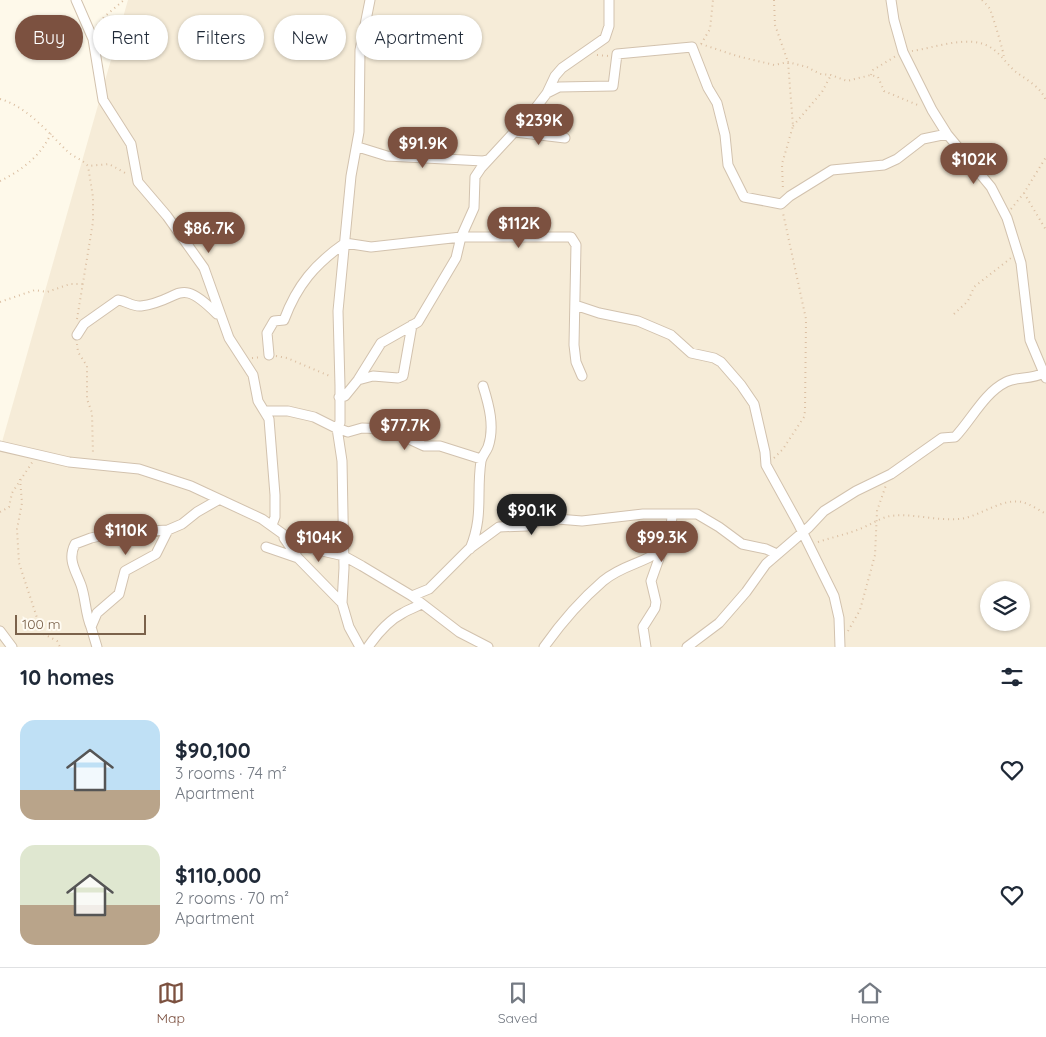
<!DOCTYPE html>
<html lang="en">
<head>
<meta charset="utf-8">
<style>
  body { margin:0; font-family:Quicksand,sans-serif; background:#f6f6f7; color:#1f2937; height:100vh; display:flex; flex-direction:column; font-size:19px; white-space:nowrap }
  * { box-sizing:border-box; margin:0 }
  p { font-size:16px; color:#747a83 }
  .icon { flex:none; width:28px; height:28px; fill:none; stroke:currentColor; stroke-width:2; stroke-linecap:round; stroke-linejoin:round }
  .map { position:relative; height:647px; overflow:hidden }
  .sheet { display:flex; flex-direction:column; background:#fff; flex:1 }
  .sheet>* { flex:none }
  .guide { position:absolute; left:15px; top:15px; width:500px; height:45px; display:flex; gap:10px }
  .controls { position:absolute; left:980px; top:581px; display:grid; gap:10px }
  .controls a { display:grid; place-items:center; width:50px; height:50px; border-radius:50%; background:#fff; box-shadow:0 1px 4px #0004; font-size:25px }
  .scale { position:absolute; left:15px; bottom:12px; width:131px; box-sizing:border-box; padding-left:5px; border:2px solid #7b624b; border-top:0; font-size:14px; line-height:18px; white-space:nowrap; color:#7b624b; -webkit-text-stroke:4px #fffbf2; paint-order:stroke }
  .price { position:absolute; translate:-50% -42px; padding:0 11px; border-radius:18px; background:#7c5140; color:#fff; font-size:16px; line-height:32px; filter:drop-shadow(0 1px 2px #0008) }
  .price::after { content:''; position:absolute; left:50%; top:30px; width:15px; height:11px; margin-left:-8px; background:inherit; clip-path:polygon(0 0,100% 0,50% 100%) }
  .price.on { background:#222; color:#fff }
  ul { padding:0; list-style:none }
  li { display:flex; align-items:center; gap:15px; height:125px; padding:0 20px }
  li span { display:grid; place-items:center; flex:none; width:140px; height:100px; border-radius:15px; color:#555 }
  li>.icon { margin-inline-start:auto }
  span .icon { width:60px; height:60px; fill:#fffc; stroke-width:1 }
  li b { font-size:21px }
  h2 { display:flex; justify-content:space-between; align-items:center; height:60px; padding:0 20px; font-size:21px }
  .tag { padding:0 18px; border-radius:22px; background:#fff; box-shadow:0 1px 4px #0004; font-size:18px; line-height:45px }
  .tag.on { background:#7c5140; color:#fff }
  .tabs { display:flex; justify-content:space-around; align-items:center; height:70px; border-top:1px solid #e0e1e3; background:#fff; font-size:14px; color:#747a83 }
  .tabs a { display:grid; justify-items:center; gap:2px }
  .tabs .on { color:#7c5140 }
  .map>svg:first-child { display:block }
</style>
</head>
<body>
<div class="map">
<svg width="1046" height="647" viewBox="0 0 1046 647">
  <rect width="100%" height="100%" fill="#fef9ea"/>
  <path fill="#f6ecd8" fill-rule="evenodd" d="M128,0H1046V647H0V449ZM989,590H1021V622H989Z"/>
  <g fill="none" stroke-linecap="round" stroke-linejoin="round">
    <defs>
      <path id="minor" d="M76,0L93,39L103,100L131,144L138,182L167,216L204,268L229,338L253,375L258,401L269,419L275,495V517L272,525
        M891,0L894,20L903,52L932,110L947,134L991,187L1007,218L1021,263L1030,340L1046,378
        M547,93L555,76L562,68L605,38L609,26V0
        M515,132L565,138
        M358,147L387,156L483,161L488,160
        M575,305L599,313L638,321L671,335L691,353L714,358L721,362L741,385L754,404L765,452L766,465L798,523L834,596L839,618L840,647
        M77,335L84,324L118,300C126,301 133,307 141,306C182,301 177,274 217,314
        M269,355L267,333L274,321L284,320C297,285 315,264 345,243L371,247L461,237H571L576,245L574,345L576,362L582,376
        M358,380L373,376L398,378L403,376L412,325
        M339,397L345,396L358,380L381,343L418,322L456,258L461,237L474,208L475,177L481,168L531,114L547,93L559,87L613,86L617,54L692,47L708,88L717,103L725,135L728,165L744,197L781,204L790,196L832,170L884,165L897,159L923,139L947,134
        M265,411H288L314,417L336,428L339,424
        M337,428L348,432L362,428L387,429L424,446H440L481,459
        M0,446L69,462L139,469L191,486L262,519L294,542L305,547L344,556L362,566L412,596L459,632L488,647
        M284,538L298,558L342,603
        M266,547L298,558
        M470,549C484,515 476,494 481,461C482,456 486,452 488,447C495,427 489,405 483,386
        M412,596L429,589L469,549L499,527L527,526L545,518L582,521L643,514H672
        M91,627C85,613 86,599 81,585C76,571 67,560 75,544L91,538L113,533L168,530
        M0,631L12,647
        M97,647L91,627L97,613L119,594L125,571L156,554L168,530L182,524L197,512L218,500
        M360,647L349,627L342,603L344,568L342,461L337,428L340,423V386L338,311L351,176L359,132L360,50L370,0
        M368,647C377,634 389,620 403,613C409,609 415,608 421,604
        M544,647C561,623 581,600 603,581C634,555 671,567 672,514H697L719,527L742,544L766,549L777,554
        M646,647L643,627L655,608L656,602L651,581L662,550
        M687,647L719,623L746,592L766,564L809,527L824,511L856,491L891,474L942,438L955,437C972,419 984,393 1006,382C1018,376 1030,380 1044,373"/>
    </defs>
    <use href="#minor" stroke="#d2c2ae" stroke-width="11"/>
    <path stroke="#dbbfa2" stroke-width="2" stroke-dasharray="1 4" stroke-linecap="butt" d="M774,0L775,25L788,62L793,126L782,164L783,191
      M982,0C985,3 988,6 990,9C992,14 1005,55 1004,59
      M97,26L104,17L124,0
      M701,44L737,56L774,65L788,62L807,67L820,74L831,75L847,81L871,75L878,77L884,91L920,106
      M701,44L710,29L713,0
      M912,51C934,48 967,35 988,46C1000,52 1006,64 1016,72C1027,80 1042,88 1046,101
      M597,55L609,56
      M871,75L873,70L896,56
      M0,99C26,106 48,132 67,151C73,157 82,159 88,166L109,164L127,174
      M793,126L822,92L831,75
      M0,181C21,171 42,155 51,133
      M1024,193L1046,230
      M1011,209L1024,193L1046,157
      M0,302L35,290L47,292L70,284H84
      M954,314L968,301L974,287L1011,258
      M77,319L93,222V197L88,166
      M77,344L78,352L87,366V399L92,413L93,455
      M276,356L287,358L332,377
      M252,358L262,357
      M774,458L783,449L804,417L805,411L806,319L783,213
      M20,479L22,503L17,529L19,563L42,633L57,641L60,647
      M0,512L9,507L12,493L33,461
      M818,542C833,537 848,534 862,528C872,524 880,518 890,516C913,513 936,521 959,519C980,517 1000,498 1022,502C1030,504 1039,510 1046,514
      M848,631L860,610L875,555L877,511L886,485"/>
    <use href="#minor" stroke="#fff" stroke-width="9"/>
  </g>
</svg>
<div class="controls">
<a><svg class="icon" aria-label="layers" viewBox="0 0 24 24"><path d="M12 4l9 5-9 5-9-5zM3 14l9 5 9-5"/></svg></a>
</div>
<div class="scale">100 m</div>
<b class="price" style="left:539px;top:146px">$239K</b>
<b class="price" style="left:423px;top:169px">$91.9K</b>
<b class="price" style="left:974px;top:185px">$102K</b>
<b class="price" style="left:519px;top:249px">$112K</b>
<b class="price" style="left:209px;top:254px">$86.7K</b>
<b class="price" style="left:405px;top:451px">$77.7K</b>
<b class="price on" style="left:532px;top:536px">$90.1K</b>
<b class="price" style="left:126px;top:556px">$110K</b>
<b class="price" style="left:319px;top:563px">$104K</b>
<b class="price" style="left:662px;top:563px">$99.3K</b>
<div class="guide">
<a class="tag on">Buy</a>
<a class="tag">Rent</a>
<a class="tag">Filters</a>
<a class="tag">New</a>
<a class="tag">Apartment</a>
</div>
</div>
<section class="sheet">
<h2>10 homes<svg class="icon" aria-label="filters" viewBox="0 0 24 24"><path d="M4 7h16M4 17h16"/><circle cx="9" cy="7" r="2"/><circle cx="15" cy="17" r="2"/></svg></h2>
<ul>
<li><span style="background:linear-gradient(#bfe0f5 70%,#b9a48a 0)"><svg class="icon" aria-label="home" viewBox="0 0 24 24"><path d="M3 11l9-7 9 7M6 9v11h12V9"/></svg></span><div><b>$90,100</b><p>3 rooms · 74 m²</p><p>Apartment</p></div><svg class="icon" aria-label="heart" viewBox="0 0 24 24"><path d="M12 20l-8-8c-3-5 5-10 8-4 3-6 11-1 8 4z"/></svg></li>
<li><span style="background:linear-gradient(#dfe7d0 60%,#b9a48a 0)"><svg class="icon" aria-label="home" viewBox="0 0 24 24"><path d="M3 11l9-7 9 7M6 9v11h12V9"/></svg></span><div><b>$110,000</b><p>2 rooms · 70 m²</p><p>Apartment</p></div><svg class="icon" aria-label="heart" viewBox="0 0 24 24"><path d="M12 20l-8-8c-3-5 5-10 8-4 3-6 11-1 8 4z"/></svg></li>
</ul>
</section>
<nav class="tabs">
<a class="on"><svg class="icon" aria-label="map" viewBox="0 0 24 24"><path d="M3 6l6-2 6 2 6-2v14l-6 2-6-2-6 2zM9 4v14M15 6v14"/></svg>Map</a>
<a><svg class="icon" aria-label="saved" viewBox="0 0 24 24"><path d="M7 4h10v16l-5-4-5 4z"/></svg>Saved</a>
<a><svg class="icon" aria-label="home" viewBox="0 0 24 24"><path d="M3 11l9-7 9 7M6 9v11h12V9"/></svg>Home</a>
</nav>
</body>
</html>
